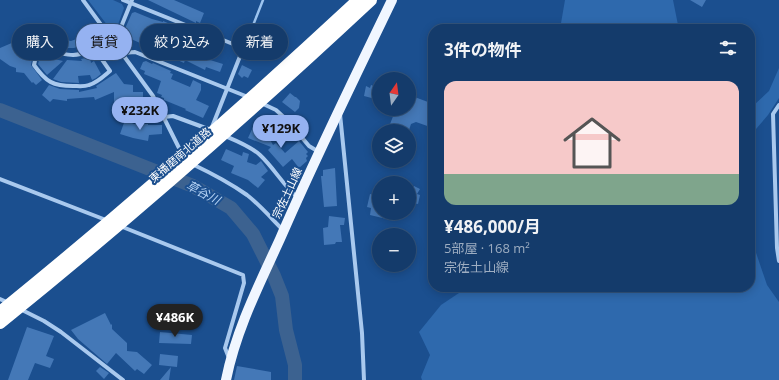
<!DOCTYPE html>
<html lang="ja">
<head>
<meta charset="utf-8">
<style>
  body { margin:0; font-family:"Open Sans","Noto Sans JP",sans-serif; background:#214673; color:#f1f3f6; height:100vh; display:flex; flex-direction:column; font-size:15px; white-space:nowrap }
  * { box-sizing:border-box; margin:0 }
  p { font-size:13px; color:#9dadc1 }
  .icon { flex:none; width:22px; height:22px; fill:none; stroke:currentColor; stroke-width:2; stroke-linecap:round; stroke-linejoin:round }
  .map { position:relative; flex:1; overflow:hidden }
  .panel { position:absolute; left:428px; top:24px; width:327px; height:268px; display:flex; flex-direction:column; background:#143b6b; border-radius:16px; box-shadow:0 2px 10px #0003,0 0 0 1px #33557e }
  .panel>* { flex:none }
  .guide { position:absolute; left:12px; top:24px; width:356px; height:36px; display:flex; gap:8px }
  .needle { width:26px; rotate:14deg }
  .buttons { position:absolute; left:372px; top:72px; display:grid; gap:8px }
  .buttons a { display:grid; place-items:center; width:44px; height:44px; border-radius:50%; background:#143b6b; box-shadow:0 2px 10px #0003,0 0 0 1px #33557e; font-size:20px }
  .price { position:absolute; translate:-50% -34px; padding:0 9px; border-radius:14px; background:#95b2f1; color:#111; font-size:13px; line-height:26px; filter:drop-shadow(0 1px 2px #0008) }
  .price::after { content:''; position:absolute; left:50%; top:24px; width:12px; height:9px; margin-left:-6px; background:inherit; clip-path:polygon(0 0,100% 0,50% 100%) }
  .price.active { background:#222; color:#fff }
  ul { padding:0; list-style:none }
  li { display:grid; align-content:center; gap:8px; height:212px; padding:0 16px }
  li+li { border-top:1px solid #33557e }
  li span { display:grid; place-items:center; height:124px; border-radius:12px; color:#555 }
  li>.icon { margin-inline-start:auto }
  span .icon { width:72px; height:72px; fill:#fffc; stroke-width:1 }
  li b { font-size:17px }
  h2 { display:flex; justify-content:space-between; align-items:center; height:48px; padding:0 16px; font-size:17px }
  .tag { padding:0 14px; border-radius:18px; background:#143b6b; box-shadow:0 2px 10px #0003,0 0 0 1px #33557e; font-size:14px; line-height:36px }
  .tag.active { background:#95b2f1; color:#111 }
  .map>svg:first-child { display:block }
</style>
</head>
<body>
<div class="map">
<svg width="779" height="380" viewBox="0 0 779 380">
  <rect width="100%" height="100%" fill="#1b4f8f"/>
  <path fill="#2e69ad" d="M88,0H113L122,4L124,8L116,30H111Z
    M565,0H673L678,25V29H560Z
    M779,68V98L768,115L750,136V104L754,105L769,91Z
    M750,235L767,285L779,302V380H422L421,377L430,355L419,332L441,305L468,287H750Z"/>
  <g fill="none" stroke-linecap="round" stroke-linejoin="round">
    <path stroke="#9cc4f0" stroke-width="2.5" d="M252,28L263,0"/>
    <path stroke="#3c6290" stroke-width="14" d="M0,110L193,186L231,208L253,234L274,276L282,296L286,330L295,365V380"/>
  </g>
  <path fill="#4478b7" d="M148,0H174L204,13L200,23L196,21V23Z
    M690,0H706L702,7Z
    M135,12L152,19L163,22V21L213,42L211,46L215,48L210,60L223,64L220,72L206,67L205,70L185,60L184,63L151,48V47L141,42L140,43L129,38L130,34L124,31L132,13Z
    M92,30L96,34L84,43L85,44L74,48H60V39L71,41L82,37Z
    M28,36L50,39L49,46L34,44L33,54L31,65L42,80L36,85L33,82L32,83L24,73L16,72V68L10,66L0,59V48Z
    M40,57L50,58L63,61L47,75L38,64Z
    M90,57L91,63L94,61L101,74L96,78L92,80L90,75L78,76L79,83L61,82L53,79L67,60L82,61L81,59Z
    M146,61L152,64L153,63L171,71L170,73L173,74L171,79L190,87L193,80L201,84V90L196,100L209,106L203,118L185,110L186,109L164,100V98L161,97L162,95L157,93L161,81L144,74L145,71L140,69L143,62Z
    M242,65L252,70L248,78L244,76L242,78L238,74Z
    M116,73L124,84L133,85V92H143V105H137L136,102L124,101V102H114V92L95,100L94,97L67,99V101L53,99L50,102L42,95L49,85L60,89L79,90V92L97,88L96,86Z
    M371,85L379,88V100L364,96L366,86L370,88Z
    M431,90L433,91V128L416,122L411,124L409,130L390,124L396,109H409V103L412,96L428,102Z
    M290,93L295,97H296L300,101L299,108L295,112L282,102Z
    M125,120L134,124H148V125H162V134L149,135L148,141L133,138L120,134Z
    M253,127L264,131L267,134L273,145L276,143L285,153L299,141L308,152L306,154L308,156L306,158L307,161L299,168L292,159L283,167L268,150L271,147L248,138Z
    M226,149L242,156L243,152L249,154L247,162L256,165L261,161L268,171L261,177L265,180L258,188L248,180L231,173L234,166L221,160Z
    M335,168L337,206L324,207L321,176H323V170Z
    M414,186L420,189L417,194L420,195L418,204L409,202V195Z
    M370,194L379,196V213H396L395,221L370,215L371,208L367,207Z
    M329,216L345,218L344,225H340L342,242H336L335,244L324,245L323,228L328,227Z
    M105,313L111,325L112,324V329L127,343V351L137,352L152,365L144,374L137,369L135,371L116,353L107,364L78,339L71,330Z
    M27,327L54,336L46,356L54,359L50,368L35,363L28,380H8Z
    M160,332L192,335L191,344L159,343Z
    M160,354L178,356L177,367L159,365Z
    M237,366L271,372V380H234Z
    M100,367L109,373L104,379L96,371Z
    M171,367L169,380H160Z"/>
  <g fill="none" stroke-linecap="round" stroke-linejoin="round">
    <path stroke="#a9c9ee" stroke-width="4" d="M83,0L153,96L183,156
      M123,0L243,48
      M94,48L110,71C104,76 97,83 89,85C84,87 78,86 73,86C53,86 46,82 34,65L36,56C46,47 61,55 73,55C84,55 94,48 101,40L111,39L119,32L132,0
      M123,53L135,52L248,97
      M261,103L276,110L288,121L309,146L319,152
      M779,105L773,114L777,248L779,261
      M340,114L362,333L364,380
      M164,117L173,116L211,130
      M212,127L250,31
      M225,136C237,141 250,146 260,155C274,168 283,185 297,197
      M192,164C211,173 230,183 247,195C260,205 271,218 283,230
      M0,179L106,220
      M120,226L243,275L244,283L225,348L229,358
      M0,299L9,303
      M20,309L44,321L61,332L123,380"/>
    <path stroke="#f0f6ff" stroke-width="10" d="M226,380C236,330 259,285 280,239C315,158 354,79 392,0"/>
    <path stroke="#fff" stroke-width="12" d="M0,312C123,212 242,108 358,0
      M0,323C128,220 251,112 371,0"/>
  </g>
  <g text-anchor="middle" stroke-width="4" stroke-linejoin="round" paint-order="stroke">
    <g font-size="11" fill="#fff" stroke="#1b4f8f">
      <text transform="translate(180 155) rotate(-41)" y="4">東播磨南北道路</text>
      <text transform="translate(287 193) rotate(-65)" y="4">宗佐土山線</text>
    </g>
    <g font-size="12" font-style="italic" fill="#b5d3f5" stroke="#1b4f8f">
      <text transform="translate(203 193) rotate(28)" y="4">草谷川</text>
    </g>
  </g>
</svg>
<div class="buttons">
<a><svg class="needle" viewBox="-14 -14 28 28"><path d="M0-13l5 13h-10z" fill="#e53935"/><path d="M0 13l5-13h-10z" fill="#9dadc1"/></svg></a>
<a><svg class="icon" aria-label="layers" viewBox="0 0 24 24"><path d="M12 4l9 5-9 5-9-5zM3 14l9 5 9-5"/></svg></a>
<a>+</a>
<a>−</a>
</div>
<b class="price" style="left:140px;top:131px">¥232K</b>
<b class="price" style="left:281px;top:149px">¥129K</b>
<b class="price active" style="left:175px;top:338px">¥486K</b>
<div class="guide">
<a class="tag">購入</a>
<a class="tag active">賃貸</a>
<a class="tag">絞り込み</a>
<a class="tag">新着</a>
</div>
<section class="panel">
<h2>3件の物件<svg class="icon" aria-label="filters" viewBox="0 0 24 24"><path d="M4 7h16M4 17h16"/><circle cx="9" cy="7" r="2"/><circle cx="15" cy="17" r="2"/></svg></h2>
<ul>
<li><span style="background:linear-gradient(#f6c9c9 75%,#7fa58c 0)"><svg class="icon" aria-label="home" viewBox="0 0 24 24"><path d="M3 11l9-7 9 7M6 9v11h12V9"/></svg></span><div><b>¥486,000/月</b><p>5部屋 · 168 m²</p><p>宗佐土山線</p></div></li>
</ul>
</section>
</div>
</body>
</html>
